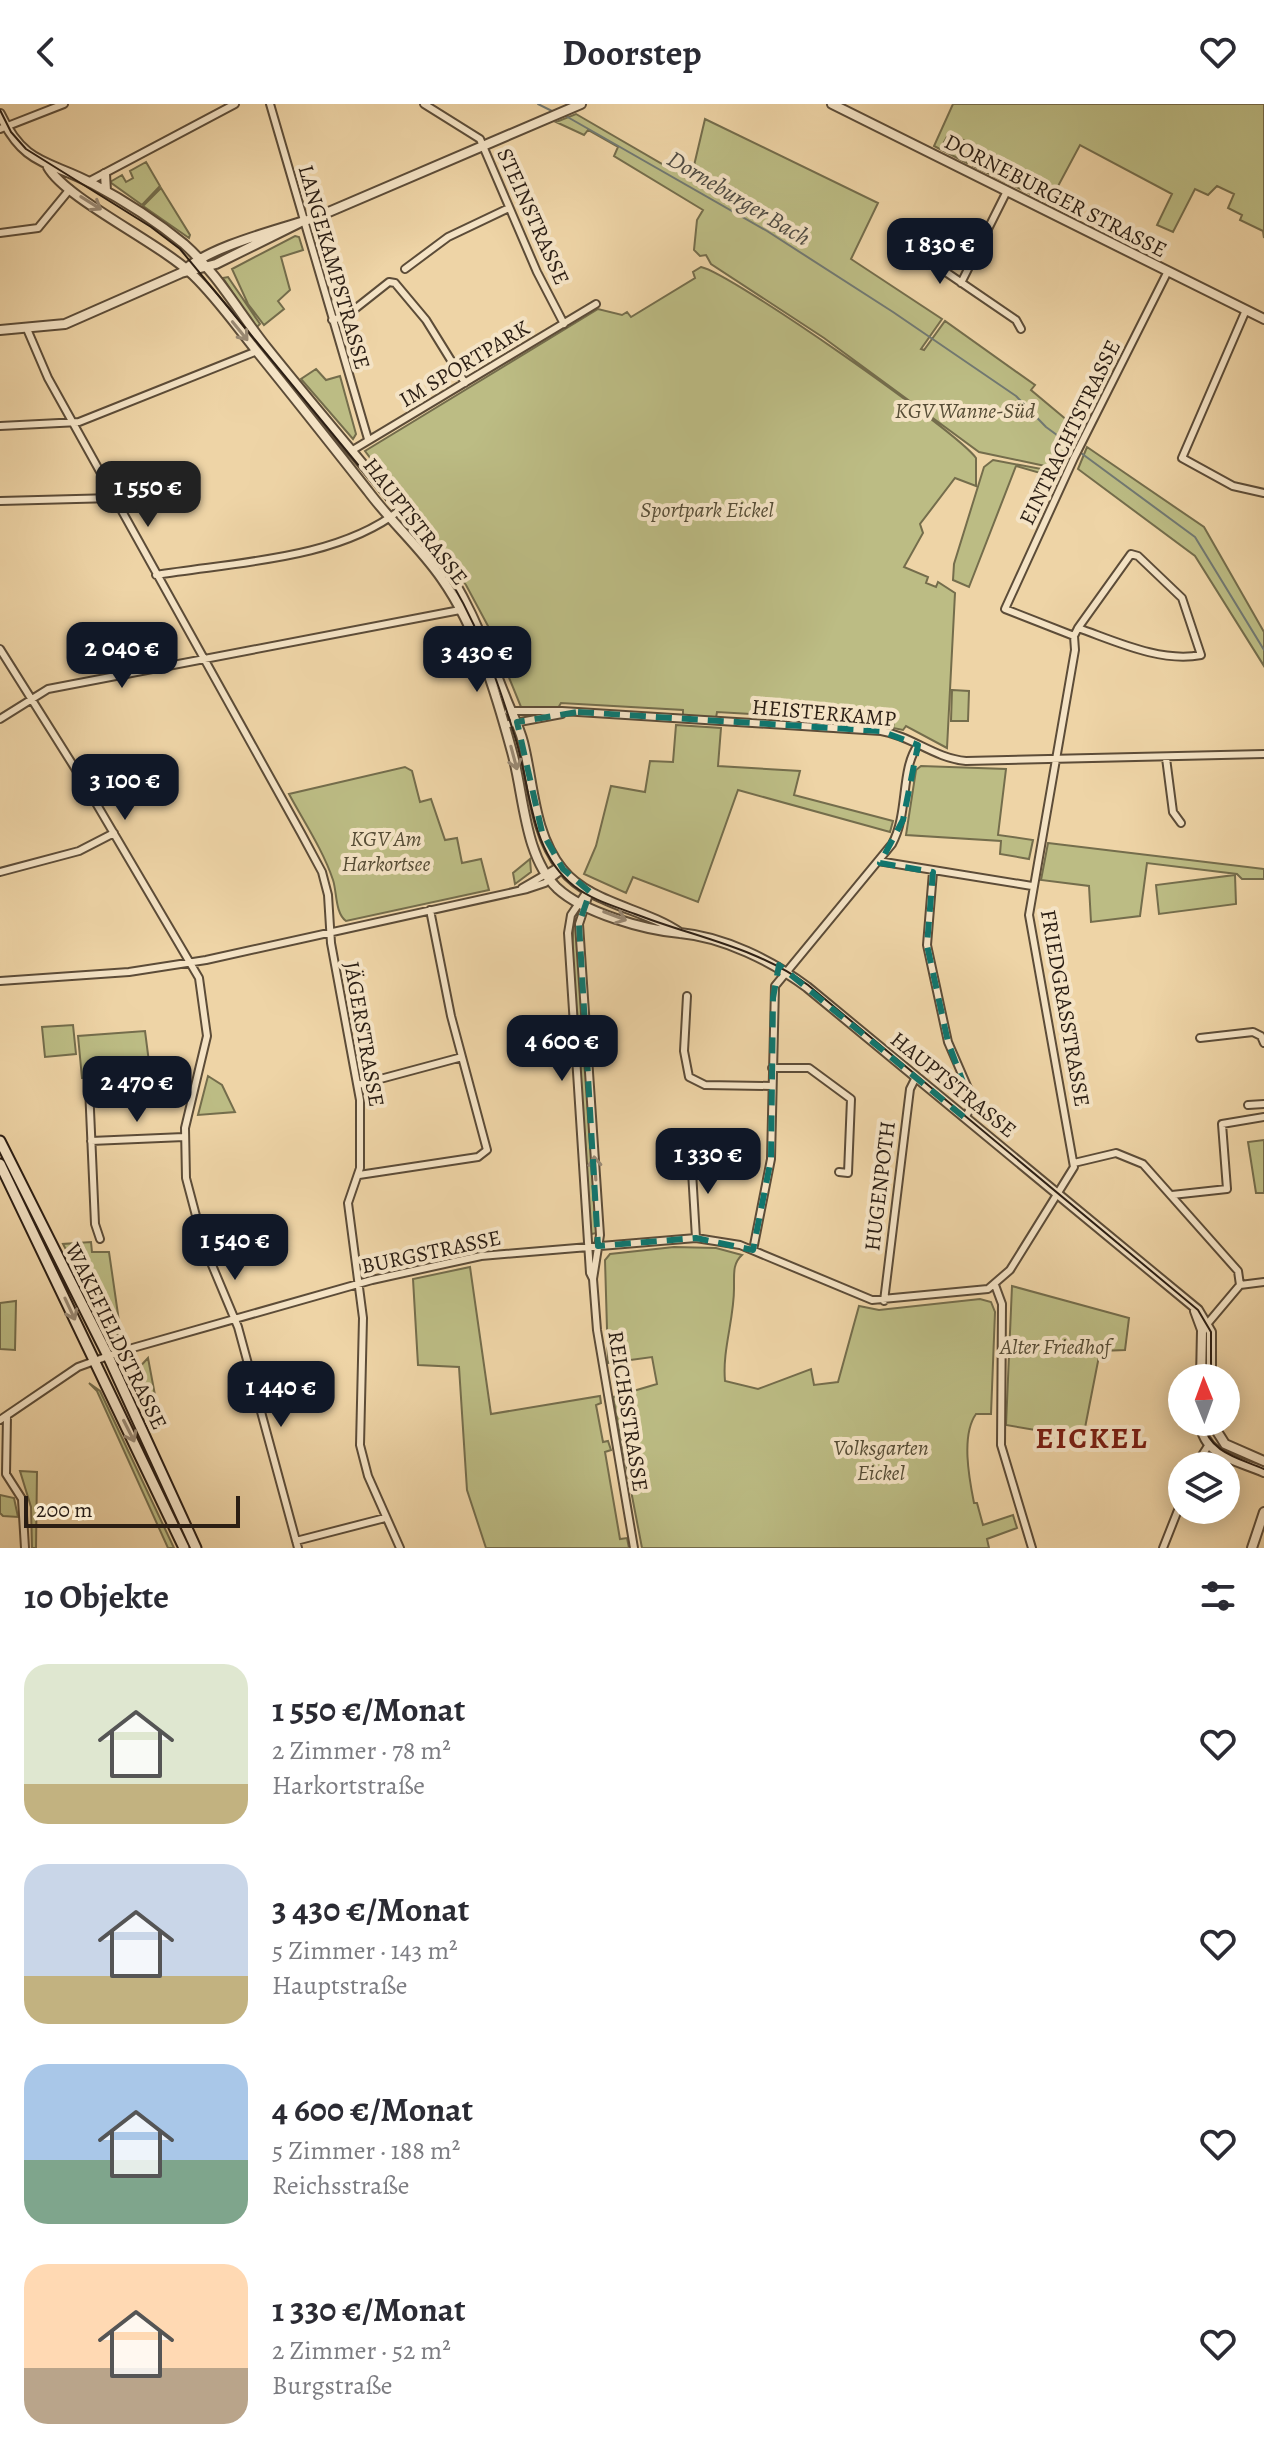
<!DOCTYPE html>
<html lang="de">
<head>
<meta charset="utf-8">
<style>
  body { margin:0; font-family:Alegreya,serif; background:#f2f2f3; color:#2b2b33; height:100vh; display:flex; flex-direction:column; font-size:30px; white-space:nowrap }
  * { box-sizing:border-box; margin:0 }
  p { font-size:26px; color:#7c7c81 }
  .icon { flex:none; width:44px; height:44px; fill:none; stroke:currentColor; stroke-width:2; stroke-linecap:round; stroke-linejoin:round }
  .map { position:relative; height:1444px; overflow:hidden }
  .panel { display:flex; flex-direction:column; background:#fff; flex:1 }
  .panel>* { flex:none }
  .needle { width:52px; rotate:359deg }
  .fabs { position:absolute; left:1168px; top:1260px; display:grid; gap:16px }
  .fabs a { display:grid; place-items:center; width:72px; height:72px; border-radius:50%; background:#fff; box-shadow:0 4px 20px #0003; font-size:40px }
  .scale { position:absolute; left:24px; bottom:20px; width:216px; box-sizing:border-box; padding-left:8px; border:4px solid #2b1e14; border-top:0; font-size:22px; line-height:28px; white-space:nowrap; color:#2b1e14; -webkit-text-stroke:6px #f4e3c5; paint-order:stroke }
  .price { position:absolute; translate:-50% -68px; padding:0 18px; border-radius:16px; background:#111827; color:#fff; font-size:26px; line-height:52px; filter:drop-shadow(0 2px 4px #0008) }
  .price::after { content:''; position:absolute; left:50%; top:48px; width:24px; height:18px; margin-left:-12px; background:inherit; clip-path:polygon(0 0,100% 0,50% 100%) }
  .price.on { background:#222; color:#fff }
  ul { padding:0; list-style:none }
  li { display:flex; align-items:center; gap:24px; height:200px; padding:0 24px }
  li span { display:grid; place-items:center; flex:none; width:224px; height:160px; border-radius:24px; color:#555 }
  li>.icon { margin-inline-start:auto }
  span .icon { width:96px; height:96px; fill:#fffc; stroke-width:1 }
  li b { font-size:34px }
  h2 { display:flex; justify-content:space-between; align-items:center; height:96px; padding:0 24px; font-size:34px }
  header { display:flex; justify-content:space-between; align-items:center; height:104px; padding:0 24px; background:#fff; font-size:36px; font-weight:700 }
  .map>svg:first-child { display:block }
</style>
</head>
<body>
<header><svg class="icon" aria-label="back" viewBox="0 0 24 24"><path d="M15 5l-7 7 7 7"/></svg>Doorstep<svg class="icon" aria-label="heart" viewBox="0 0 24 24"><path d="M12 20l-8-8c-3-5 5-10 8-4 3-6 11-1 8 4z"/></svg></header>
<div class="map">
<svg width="1264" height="1444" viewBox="0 0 1264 1444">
  <rect width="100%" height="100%" fill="#eed4a6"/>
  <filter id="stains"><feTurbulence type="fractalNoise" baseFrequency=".0025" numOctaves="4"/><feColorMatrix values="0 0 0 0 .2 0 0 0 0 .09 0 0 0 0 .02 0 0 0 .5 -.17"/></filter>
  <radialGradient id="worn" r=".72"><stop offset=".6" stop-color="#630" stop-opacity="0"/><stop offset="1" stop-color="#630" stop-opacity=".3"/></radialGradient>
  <path fill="#bcbc84" stroke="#746d4c" stroke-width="2" d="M953,0H1264V134L1263,127L1240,116L1242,111L1228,104L1234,90L1217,82L1208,91L1195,85L1173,128L1157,121L1172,90L1080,41L1049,99L973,62L977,57L987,61L992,50L949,29L943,40L969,53L967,59L934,42Z
    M576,10L664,61L666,57L692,70L705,15L878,99L851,155L942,215L921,245L924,246L945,217L1035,281L1031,286L1080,327L1064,366L979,348L824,234L711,160L706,151L700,152L694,146L697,116L703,106L614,52L618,43L588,26L584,31L556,18Z
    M146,58L160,82L142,101L110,78L122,71L126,78L133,74L130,67Z
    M161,84L190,131L189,134L143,102Z
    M295,132L299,133L303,146L281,153L290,186L278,197L284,205L264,221L248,200L232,165Z
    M701,163C731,169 957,327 976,354V382L955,374L920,420L923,429L904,463L928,473L926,479L936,483L938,478L955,489L947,644L906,622L903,626L893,624L894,618L717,608L716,614L683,612V606L561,599L558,604L521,603L488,522L466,481L365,347L598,205L622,211L627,208L631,213L695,174L693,168Z
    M228,173L260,220L256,224L223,174Z
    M316,265L326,276L340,272L356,330L353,335L301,275Z
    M1087,343L1204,423L1264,528V562L1195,452L1078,365Z
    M993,356L1063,369L1061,375L1016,362L969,483L953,476L954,460L984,363Z
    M952,586L969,587L968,617H951Z
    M676,621L721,624L718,662L800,667L794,691L893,717L890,728L738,686L698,798L633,773L626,789L584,770L596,742L611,682L645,688L650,657L673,658Z
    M921,662L1006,665L998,731L1033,736L1029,755L1000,750L1001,737L906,731L916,666Z
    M405,663L412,667L420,698L431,695L445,736L457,734L462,759L481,755L489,786L346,817C335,809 337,788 333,776C323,746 304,718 289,690Z
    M1048,739L1264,765V775H1242L1237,770L1147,759L1140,812L1091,818L1089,782L1041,776Z
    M530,755L531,768L515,780L513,769Z
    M1235,771L1236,800L1159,810L1156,781Z
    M574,812L577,822L597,1129L591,1130L572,850Z
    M73,921L76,950L45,953L42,923Z
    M145,927L149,958L121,961C122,977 117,981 102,983L95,974H82L78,932Z
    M208,972L222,981L235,1008L198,1011Z
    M1264,1036V1089H1256L1248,1038Z
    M91,1138L92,1148H109L121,1231H111L63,1140Z
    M674,1143L716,1144L742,1151C733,1159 734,1169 734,1181C735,1213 722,1245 725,1277L758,1285L811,1265L814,1281L838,1278L859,1202L879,1206L980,1195L991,1198L995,1208L991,1310H976C961,1331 969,1374 974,1399H977L983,1421L1013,1411L1017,1424L987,1435L989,1444H642L613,1293L657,1280L652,1253L608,1259L605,1156L610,1150Z
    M470,1163L491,1310L600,1292L601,1299L596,1301L603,1338L608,1337L611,1346L605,1348L620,1435L627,1434L629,1444H486L467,1386L459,1263L418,1261L413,1175Z
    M1012,1182L1129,1214L1125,1246L1100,1247L1083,1334L1006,1321Z
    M16,1197L15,1246L0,1245V1199Z
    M148,1254L158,1307L148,1308L134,1269Z
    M89,1279L100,1287L174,1444H168L97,1287Z
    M20,1367L37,1368L36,1444H32L31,1403Z
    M0,1391L14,1394L18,1413L3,1412L0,1409Z"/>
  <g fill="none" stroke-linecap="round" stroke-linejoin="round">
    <path stroke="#717973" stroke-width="2" d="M538,0L554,8
      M564,11L767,127L893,208L1016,292L1046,323L1076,345
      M1081,349L1195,433L1264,546"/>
    <defs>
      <path id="minor" d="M270,0L368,335
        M424,0L480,35L537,168L564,220
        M0,25L64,0
        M88,78L235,0
        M0,129L38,124L70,85
        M893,133L898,143L937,162L1016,216L1021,225
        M405,165L448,133L509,104
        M961,179L1007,87
        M1246,206L1182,354L1233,382L1264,389
        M332,216L346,212L389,178L395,179L426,216L465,279
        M27,225L48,274L301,729L322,768L328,791L331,839L360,996V1064L348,1099L363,1214L360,1341L368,1372L400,1444
        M0,322L79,318L257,247
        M351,347L596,200
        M0,397L114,394
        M156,471C234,458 337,456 400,406
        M1074,532L1005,505L1074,354L1168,167
        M1074,532L1078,524C1115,537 1161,559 1201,551L1182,494L1138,452L1131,450L1078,524
        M0,545L83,677L199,874L207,932L185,1024L186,1074L204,1142L238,1223L298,1444
        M508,607H562L881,627C912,632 934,654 966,657L1264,650
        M0,615L48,585L460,506
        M504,621L562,610
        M1166,654L1173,708L1181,719
        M878,757L1032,782
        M0,768L79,747L114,729
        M933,768L927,841L948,938L974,998L965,1014
        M522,784L560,762
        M588,786L571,811L568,829L590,1169L593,1175
        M590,787L579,820L600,1131L593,1175L597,1226L634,1444
        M0,877L129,868L206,856L527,785L545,779L563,765
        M687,892L684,947L689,973L705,981L772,982
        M1200,934L1253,928L1261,932L1264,939
        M772,964H809L851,995L848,1069L839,1068
        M358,981L462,953
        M89,983L95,1120L100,1135
        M1248,1001L1264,1000
        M91,1037L184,1033
        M691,1051L696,1134
        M1074,1059L1116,1049L1143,1060L1238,1167L1240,1181
        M359,1071L478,1053L487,1046L451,912L430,806
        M1172,1091L1227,1085L1222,1020L1264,1013
        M753,1146L771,1055L775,882L892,740C909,709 900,666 918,641
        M995,1181L1002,1200L1001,1341L1032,1444
        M884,1197L910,985L916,973
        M1208,1219L1240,1181L1264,1178
        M7,1312L6,1370L22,1395L25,1444
        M0,1316L78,1263L122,1247L372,1176L481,1152L696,1134L740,1141L872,1196L988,1185L1010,1166L1074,1063L1029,811L1075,546L1074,532
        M1195,1362L1208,1342
        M296,1437L385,1414
        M1163,1444L1182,1396"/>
      <path id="tertiary" d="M832,0L1264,215
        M0,10C25,63 49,56 93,80C125,97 156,117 184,140C218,170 239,209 267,244C322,313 381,380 436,450C469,495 485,542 505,592C511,608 519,622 523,638C534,681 533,728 562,765C590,800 644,804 680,829
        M48,63C66,95 160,139 193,171C216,193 235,220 255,245C293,292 331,340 368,387C391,418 420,443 442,475C477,525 496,589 512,648C524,690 524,752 557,784C584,809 645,826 680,829C724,833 772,857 807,883L1198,1206L1211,1228V1274
        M105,70L106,87
        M181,169C208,142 281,125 317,113L581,0
        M0,226L65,220L181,169L216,160L299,119
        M1195,1207L1202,1226L1201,1274
        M1200,1318C1204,1353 1237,1356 1264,1368
        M1211,1318L1225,1340L1264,1357
        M1252,1444L1264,1408"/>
      <path id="secondary" d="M0,1037L108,1252L196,1444
        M0,1060L184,1444"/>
    </defs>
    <use href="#minor" stroke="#5c4c38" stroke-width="10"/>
    <use href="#tertiary" stroke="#5c4c38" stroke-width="12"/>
    <use href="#secondary" stroke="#2b1e14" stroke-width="13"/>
    <use href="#minor" stroke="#f4e3c5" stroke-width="6"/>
    <use href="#tertiary" stroke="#f4e3c5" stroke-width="8"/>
    <use href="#secondary" stroke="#f4e3c5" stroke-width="9"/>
    <path stroke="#2b1e14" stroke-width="2" d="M0,6L11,28L26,45L151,123L180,145L440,460C476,514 496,572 515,633C531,683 529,747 574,782C592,796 614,802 635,810C694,833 756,843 808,881L1198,1206L1211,1228V1274
      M1203,1318C1209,1349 1239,1354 1264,1365"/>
  </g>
  <defs><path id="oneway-shaft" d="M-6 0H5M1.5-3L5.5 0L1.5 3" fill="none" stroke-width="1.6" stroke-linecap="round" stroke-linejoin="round" transform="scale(2)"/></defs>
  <g stroke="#9a8a75">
    <use href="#oneway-shaft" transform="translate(91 99) rotate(32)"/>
    <use href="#oneway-shaft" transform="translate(240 227) rotate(51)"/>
    <use href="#oneway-shaft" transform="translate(514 654) rotate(75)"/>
    <use href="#oneway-shaft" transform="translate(615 812) rotate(21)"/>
    <use href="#oneway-shaft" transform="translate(595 1064) rotate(-94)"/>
    <use href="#oneway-shaft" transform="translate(70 1205) rotate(65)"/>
    <use href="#oneway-shaft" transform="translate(129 1327) rotate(63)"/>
  </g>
  <path fill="none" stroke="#0f766e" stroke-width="6" stroke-dasharray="16 10" stroke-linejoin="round" d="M578,608L881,627L918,641L903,716L880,759L933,768L927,841L948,938L973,1005L965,1014L779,861L773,894L771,1055L753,1146L696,1134L598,1142L579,820L590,788L563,765L542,728L517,618Z"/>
  <g text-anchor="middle" stroke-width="8" stroke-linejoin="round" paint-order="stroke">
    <g font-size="22" fill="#2b1e14" stroke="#f4e3c5">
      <text transform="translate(1056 91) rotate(27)" y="8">DORNEBURGER STRASSE</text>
      <text transform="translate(534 112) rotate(66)" y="8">STEINSTRASSE</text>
      <text transform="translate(335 163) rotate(74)" y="8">LANGEKAMPSTRASSE</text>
      <text transform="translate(464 259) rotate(-31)" y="8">IM SPORTPARK</text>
      <text transform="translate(1069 328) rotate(-64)" y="8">EINTRACHTSTRASSE</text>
      <text transform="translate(416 417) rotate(52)" y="8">HAUPTSTRASSE</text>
      <text transform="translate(824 608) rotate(5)" y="8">HEISTERKAMP</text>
      <text transform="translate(1066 904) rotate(80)" y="8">FRIEDGRASSTRASSE</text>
      <text transform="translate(365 930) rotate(80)" y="8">JÄGERSTRASSE</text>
      <text transform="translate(954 980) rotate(39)" y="8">HAUPTSTRASSE</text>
      <text transform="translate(879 1082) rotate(-83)" y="8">HUGENPOTH</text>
      <text transform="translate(431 1147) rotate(-12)" y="8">BURGSTRASSE</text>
      <text transform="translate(117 1232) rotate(64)" y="8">WAKEFIELDSTRASSE</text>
      <text transform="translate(629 1307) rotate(81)" y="8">REICHSSTRASSE</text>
    </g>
    <g font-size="22" font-style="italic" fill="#564d36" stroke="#f4e3c5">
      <text x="965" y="314">KGV Wanne-Süd</text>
      <text x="707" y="413">Sportpark Eickel</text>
      <text x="386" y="742">KGV Am<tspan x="386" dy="25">Harkortsee</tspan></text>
      <text x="1055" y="1250">Alter Friedhof</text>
      <text x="881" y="1351">Volksgarten<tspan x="881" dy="25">Eickel</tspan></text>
    </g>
    <g font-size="24" font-style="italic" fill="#4e4b44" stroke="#f4e3c5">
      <text transform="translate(739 94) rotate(31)" y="8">Dorneburger Bach</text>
    </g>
    <g font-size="30" font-weight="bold" letter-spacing="2" fill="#7a1f14" stroke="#f4e3c5">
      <text x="1092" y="1344">EICKEL</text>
    </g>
  </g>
  <rect width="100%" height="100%" filter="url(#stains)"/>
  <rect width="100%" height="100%" fill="url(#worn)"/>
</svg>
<div class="fabs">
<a><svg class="needle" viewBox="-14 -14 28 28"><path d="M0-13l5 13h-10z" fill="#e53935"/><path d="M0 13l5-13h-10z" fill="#7c7c81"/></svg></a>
<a><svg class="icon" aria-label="layers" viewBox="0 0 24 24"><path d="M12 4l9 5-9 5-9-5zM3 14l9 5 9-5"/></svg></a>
</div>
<div class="scale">200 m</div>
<b class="price" style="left:940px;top:182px">1 830 €</b>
<b class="price on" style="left:148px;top:425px">1 550 €</b>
<b class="price" style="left:122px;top:586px">2 040 €</b>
<b class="price" style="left:477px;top:590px">3 430 €</b>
<b class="price" style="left:125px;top:718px">3 100 €</b>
<b class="price" style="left:562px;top:979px">4 600 €</b>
<b class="price" style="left:137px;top:1020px">2 470 €</b>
<b class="price" style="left:708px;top:1092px">1 330 €</b>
<b class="price" style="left:235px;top:1178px">1 540 €</b>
<b class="price" style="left:281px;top:1325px">1 440 €</b>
</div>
<section class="panel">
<h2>10 Objekte<svg class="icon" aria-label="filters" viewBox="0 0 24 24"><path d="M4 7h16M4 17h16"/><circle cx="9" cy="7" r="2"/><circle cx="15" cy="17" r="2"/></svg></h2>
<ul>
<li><span style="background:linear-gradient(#dfe7d0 75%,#c2b280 0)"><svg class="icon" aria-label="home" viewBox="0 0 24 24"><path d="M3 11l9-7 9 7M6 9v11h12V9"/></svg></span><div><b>1 550 €/Monat</b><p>2 Zimmer · 78 m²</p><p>Harkortstraße</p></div><svg class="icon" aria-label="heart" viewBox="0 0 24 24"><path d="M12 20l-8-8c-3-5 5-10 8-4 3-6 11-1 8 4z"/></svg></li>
<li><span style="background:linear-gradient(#c9d6e8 70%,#c2b280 0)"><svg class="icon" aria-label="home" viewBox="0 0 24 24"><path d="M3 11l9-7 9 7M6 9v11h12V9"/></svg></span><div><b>3 430 €/Monat</b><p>5 Zimmer · 143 m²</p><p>Hauptstraße</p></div><svg class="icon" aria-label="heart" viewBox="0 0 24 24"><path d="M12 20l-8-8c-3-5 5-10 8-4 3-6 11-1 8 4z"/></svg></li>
<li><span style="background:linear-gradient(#a9c7e8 60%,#7fa58c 0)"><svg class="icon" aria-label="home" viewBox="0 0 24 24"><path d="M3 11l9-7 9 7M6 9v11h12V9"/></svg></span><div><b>4 600 €/Monat</b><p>5 Zimmer · 188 m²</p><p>Reichsstraße</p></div><svg class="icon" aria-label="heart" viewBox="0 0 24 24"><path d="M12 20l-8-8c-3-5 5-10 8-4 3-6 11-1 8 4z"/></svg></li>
<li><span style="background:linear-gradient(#ffd9b3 65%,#b9a48a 0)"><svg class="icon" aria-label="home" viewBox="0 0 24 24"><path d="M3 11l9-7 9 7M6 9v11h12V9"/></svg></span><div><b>1 330 €/Monat</b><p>2 Zimmer · 52 m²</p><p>Burgstraße</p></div><svg class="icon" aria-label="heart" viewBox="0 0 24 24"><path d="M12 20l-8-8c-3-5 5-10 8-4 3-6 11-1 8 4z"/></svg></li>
</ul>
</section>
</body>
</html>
